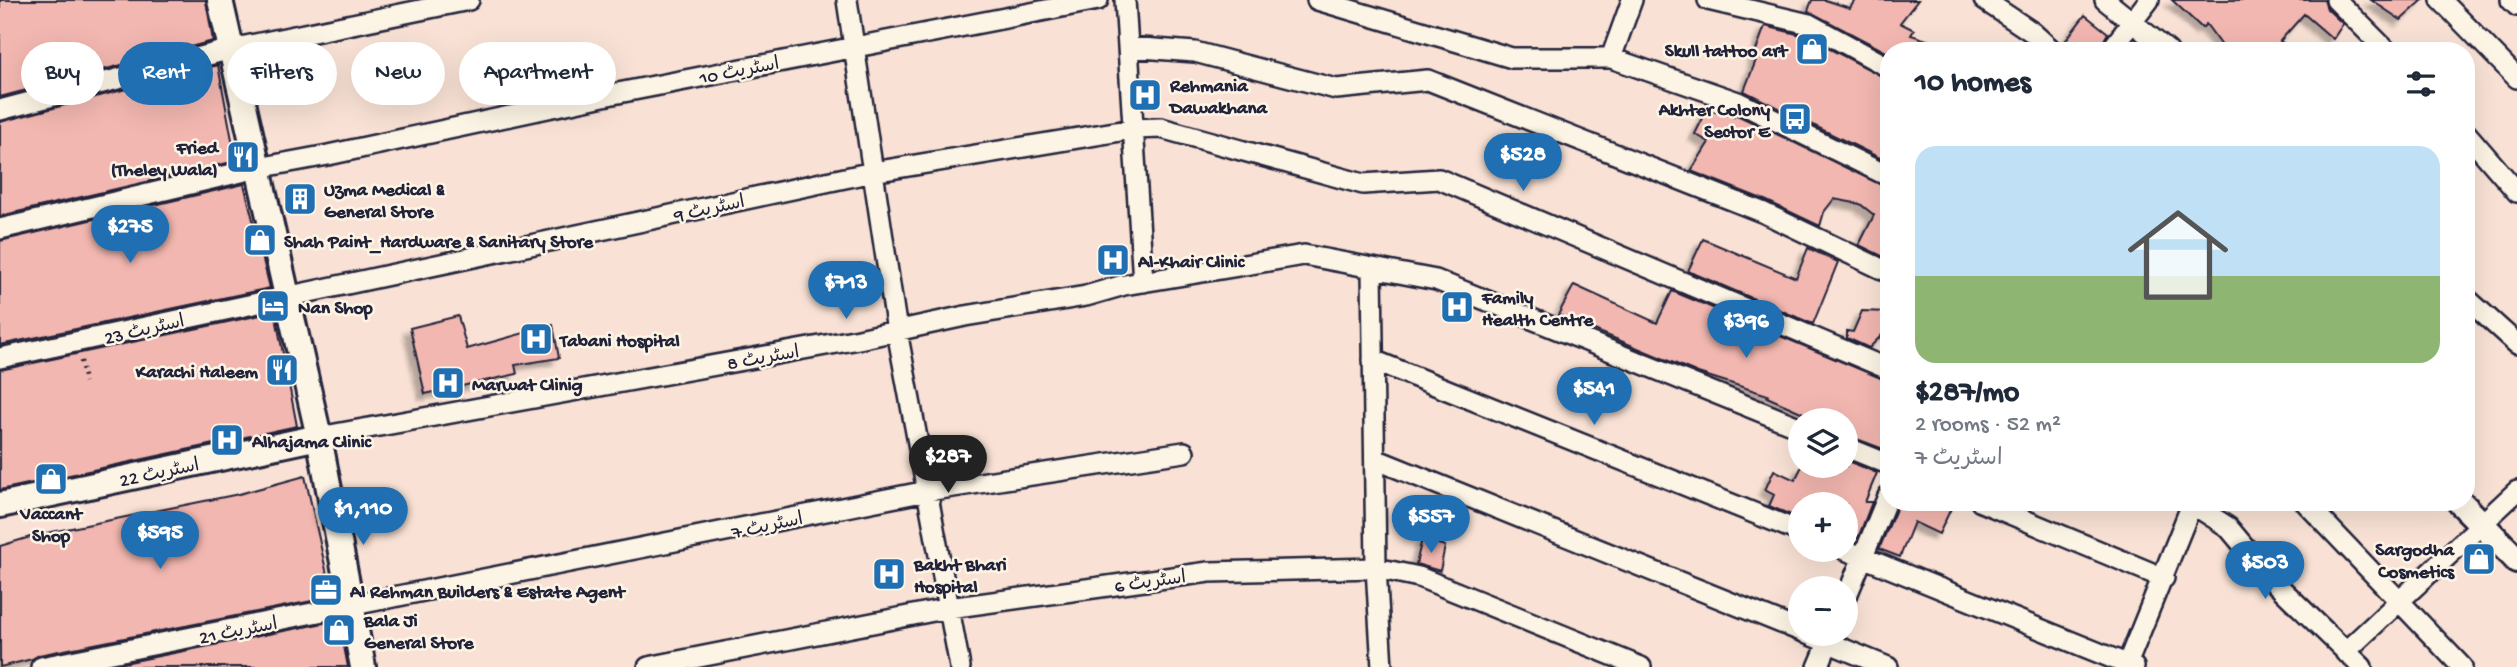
<!DOCTYPE html>
<html lang="en">
<head>
<meta charset="utf-8">
<style>
  body { margin:0; font-family:"Gochi Hand","Playpen Sans Arabic",sans-serif; background:#f2f2f3; color:#1f2937; height:100vh; display:flex; flex-direction:column; font-size:26px; white-space:nowrap }
  * { box-sizing:border-box; margin:0 }
  p { font-size:23px; color:#747a83 }
  .icon { flex:none; width:38px; height:38px; fill:none; stroke:currentColor; stroke-width:2; stroke-linecap:round; stroke-linejoin:round }
  .map { position:relative; flex:1; overflow:hidden }
  .details { position:absolute; left:1880px; top:42px; width:595px; height:469px; display:flex; flex-direction:column; background:#fff; border-radius:28px; box-shadow:0 7px 28px #0002 }
  .details>* { flex:none }
  .hud { position:absolute; left:21px; top:42px; width:665px; height:63px; display:flex; gap:14px }
  .controls { position:absolute; left:1788px; top:408px; display:grid; gap:14px }
  .controls a { display:grid; place-items:center; width:70px; height:70px; border-radius:50%; background:#fff; box-shadow:0 7px 28px #0002; font-size:35px }
  .price { position:absolute; translate:-50% -60px; padding:0 16px; border-radius:24px; background:#1f6fb2; color:#fff; font-size:23px; line-height:46px; filter:drop-shadow(0 2px 4px #0008) }
  .price::after { content:''; position:absolute; left:50%; top:42px; width:21px; height:16px; margin-left:-10px; background:inherit; clip-path:polygon(0 0,100% 0,50% 100%) }
  .price.active { background:#222; color:#fff }
  ul { padding:0; list-style:none }
  li { display:grid; align-content:center; gap:14px; height:371px; padding:0 35px }
  li span { display:grid; place-items:center; height:217px; border-radius:21px; color:#555 }
  li>.icon { margin-inline-start:auto }
  span .icon { width:126px; height:126px; fill:#fffc; stroke-width:1 }
  li b { font-size:30px }
  h2 { display:flex; justify-content:space-between; align-items:center; height:84px; padding:0 35px; font-size:30px }
  .chip { padding:0 24px; border-radius:32px; background:#fff; box-shadow:0 7px 28px #0002; font-size:24px; line-height:63px }
  .chip.active { background:#1f6fb2; color:#fff }
  .map>svg:first-child { display:block }
</style>
</head>
<body>
<div class="map">
<svg width="2517" height="667" viewBox="0 0 2517 667">
  <defs>
    <filter id="shadow"><feDropShadow dx="-6" dy="6" stdDeviation="2" flood-color="#0004"/></filter>
  </defs>
  <rect width="100%" height="100%" fill="#f9e2d5"/>
  <filter id="ink" filterUnits="userSpaceOnUse"><feTurbulence type="fractalNoise" baseFrequency=".0143" numOctaves="2"/><feDisplacementMap in="SourceGraphic" scale="14" xChannelSelector="R" yChannelSelector="G"/><feConvolveMatrix kernelMatrix="1 2 1 2 8 2 1 2 1" color-interpolation-filters="sRGB"/></filter>
  <g filter="url(#ink)">
    <path fill="#f2b7b0" stroke="#22223b" stroke-width="2" filter="url(#shadow)" d="M0,0H206L213,41L0,97Z
      M1812,0H1825L1850,8L1855,0H1918L1900,23L1914,30L1911,35L1946,46V51H1888V53L1808,11Z
      M2172,0H2324L2327,9L2343,24L2333,39L2304,14L2280,41L2295,51H2226L2206,24L2202,28Z
      M2371,0H2423L2401,20Z
      M2085,15L2108,33L2098,51H2065L2063,44Z
      M1765,26L1805,36L1888,79V162L1744,91L1756,60L1753,59Z
      M218,65L236,161L0,216V122Z
      M1707,110L1734,116L1735,114L1888,188V259L1859,245L1874,215L1860,204L1834,199L1824,212L1820,226L1767,201L1691,171L1709,142L1695,134Z
      M244,184L270,288L0,345V241Z
      M1703,239L1796,278L1808,248L1838,262L1813,324L1688,271Z
      M1574,285L1657,323L1672,291L1888,381V445L1886,450L1846,435V420H1819L1767,397L1768,395L1698,373L1558,315Z
      M1862,311L1888,312V329L1869,348L1847,338V331L1853,332Z
      M275,312L297,426L0,490V370Z
      M458,316L467,349L553,325L559,358L515,365L517,374L425,394L410,328Z
      M1846,460L1877,473L1865,502H1872L1858,538L1851,535L1850,539L1846,538V504H1801V519L1769,506L1774,495L1765,490L1774,470L1795,480L1802,466H1846Z
      M305,476L332,597L39,655L32,659L0,667V546L37,535L239,494Z
      M1899,502H1954L1939,534L1914,522L1900,557L1879,549Z
      M1422,539L1445,546L1440,571L1416,564Z
      M339,620L348,667H104Z"/>
    <g fill="none" stroke-linecap="round" stroke-linejoin="round">
      <defs>
        <path id="minor" d="M847,0L897,331L960,667
          M1125,0L1143,282
          M1317,0L1512,58H1611L1738,102L1888,176
          M1708,0L1809,24L1888,67
          M1984,0L2032,32L2053,51
          M2105,0L2168,51
          M2336,0L2387,51
          M2441,0L2517,78
          M2511,0L2517,6
          M1128,47L1195,52L1336,89L1428,80L1762,212L1888,272
          M2110,51L2149,0
          M1611,58L1632,0
          M0,110L231,49L469,0
          M2466,133L2517,192
          M0,229L258,168L328,155L613,94L1098,0
          M1372,268L1376,568L1382,667
          M2466,298L2517,344
          M0,358L873,172L1133,129L1161,128L1363,184L1439,179L1888,369
          M1373,360L1801,532
          M319,437L859,339L965,316L1086,296L1124,285L1304,255L1436,280L1801,428
          M1846,447L1888,464
          M1375,459L1801,631
          M1981,502L2164,578
          M2189,502L2228,527L2273,581L2362,667
          M2305,502L2462,667
          M1845,550L2134,667
          M1846,598L1888,496
          M1807,634L1888,667
          M2345,652L2517,491
          M41,667L927,491L1184,452
          M648,667L949,608L1209,572L1376,568L1419,577L1641,667
          M1818,667L1832,634
          M2126,667L2192,504"/>
        <path id="tertiary" d="M220,0L319,437L363,667
          M2460,502L2517,560
          M0,505L319,437"/>
      </defs>
      <use href="#minor" stroke="#22223b" stroke-width="24"/>
      <use href="#tertiary" stroke="#22223b" stroke-width="30"/>
      <path stroke="#22223b" stroke-width="4.5" stroke-dasharray="2 5" stroke-linecap="butt" d="M81,361L85,382"/>
      <use href="#minor" stroke="#fcf5e5" stroke-width="19"/>
      <use href="#tertiary" stroke="#fcf5e5" stroke-width="24"/>
    </g>
  </g>
  <defs>
    <symbol id="shop-square" viewBox="-11 -11 22 22"><rect x="-9" y="-9" width="18" height="18" rx="4" fill="#1f6fb2" stroke="#fcf5e5"/><path d="M-5-2.5h2.3a2.7 3.5 0 0 1 5.4 0H5L5.5 6h-11ZM-1.5-2.5h3a1.5 2.3 0 0 0-3 0Z" fill="#fff"/></symbol>
    <symbol id="hospital-square" viewBox="-11 -11 22 22"><rect x="-9" y="-9" width="18" height="18" rx="4" fill="#1f6fb2" stroke="#fcf5e5"/><path d="M-5-5h3v3.5h4V-5h3V5h-3V1.5h-4V5h-3Z" fill="#fff"/></symbol>
    <symbol id="bus-square" viewBox="-11 -11 22 22"><rect x="-9" y="-9" width="18" height="18" rx="4" fill="#1f6fb2" stroke="#fcf5e5"/><path d="M-5-6H5V4H4V6H2V4H-2V6H-4V4H-5ZM-3.5-4V0h7V-4ZM-3.5 1.2v1.5H-2V1.2ZM2 1.2v1.5H3.5V1.2Z" fill="#fff"/></symbol>
    <symbol id="restaurant-square" viewBox="-11 -11 22 22"><rect x="-9" y="-9" width="18" height="18" rx="4" fill="#1f6fb2" stroke="#fcf5e5"/><path d="M-5-6h1v4h1v-4h1v4h1v-4h1v5L-1.5 .5V6h-2V.5L-5-1ZM5-6V6H3V1.5H1.5Q1.5-4 5-6Z" fill="#fff"/></symbol>
    <symbol id="building-square" viewBox="-11 -11 22 22"><rect x="-9" y="-9" width="18" height="18" rx="4" fill="#1f6fb2" stroke="#fcf5e5"/><path d="M-4-6H4V6H1V3H-1V6H-4ZM-2.5-4.3h1.7v1.8h-1.7ZM.8-4.3h1.7v1.8H.8ZM-2.5-1h1.7V.8h-1.7ZM.8-1h1.7V.8H.8Z" fill="#fff"/></symbol>
    <symbol id="hotel-square" viewBox="-11 -11 22 22"><rect x="-9" y="-9" width="18" height="18" rx="4" fill="#1f6fb2" stroke="#fcf5e5"/><path d="M-6-4.5h1.5V1H6V5H4.5V3h-9V5H-6ZM-4 0a1.8 1.8 0 1 1 3.6 0ZM.5 0V-2.5h3Q6-2.5 6 0Z" fill="#fff"/></symbol>
    <symbol id="office-square" viewBox="-11 -11 22 22"><rect x="-9" y="-9" width="18" height="18" rx="4" fill="#1f6fb2" stroke="#fcf5e5"/><path d="M-6-3h4V-5.5h4V-3h4V5H-6ZM-1-4.5V-3h2v-1.5ZM-6 0V1H6V0Z" fill="#fff"/></symbol>
  </defs>
  <g fill-rule="evenodd">
    <use href="#shop-square" x="1793" y="30" width="38" height="38"/>
    <use href="#hospital-square" x="1126" y="76" width="38" height="38"/>
    <use href="#bus-square" x="1776" y="100" width="38" height="38"/>
    <use href="#restaurant-square" x="224" y="138" width="38" height="38"/>
    <use href="#building-square" x="281" y="180" width="38" height="38"/>
    <use href="#shop-square" x="241" y="221" width="38" height="38"/>
    <use href="#hospital-square" x="1094" y="241" width="38" height="38"/>
    <use href="#hotel-square" x="254" y="287" width="38" height="38"/>
    <use href="#hospital-square" x="1438" y="288" width="38" height="38"/>
    <use href="#hospital-square" x="517" y="320" width="38" height="38"/>
    <use href="#restaurant-square" x="263" y="351" width="38" height="38"/>
    <use href="#hospital-square" x="429" y="364" width="38" height="38"/>
    <use href="#hospital-square" x="208" y="421" width="38" height="38"/>
    <use href="#shop-square" x="32" y="460" width="38" height="38"/>
    <use href="#shop-square" x="2460" y="540" width="38" height="38"/>
    <use href="#hospital-square" x="870" y="555" width="38" height="38"/>
    <use href="#office-square" x="307" y="571" width="38" height="38"/>
    <use href="#shop-square" x="320" y="611" width="38" height="38"/>
  </g>
  <g text-anchor="middle" stroke-width="5" stroke-linejoin="round" paint-order="stroke">
    <g font-size="19" font-weight="bold" fill="#22223b" stroke="#fcf5e5" text-anchor="start">
      <text x="1787" y="56" text-anchor="end">Skull tattoo art</text>
      <text x="1170" y="91">Rehmania<tspan x="1170" dy="22">Dawakhana</tspan></text>
      <text x="1770" y="115" text-anchor="end">Akhter Colony<tspan x="1770" dy="22">Sector E</tspan></text>
      <text x="218" y="153" text-anchor="end">Fried<tspan x="218" dy="22">(Theley Wala)</tspan></text>
      <text x="324" y="195">Uzma Medical &amp;<tspan x="324" dy="22">General Store</tspan></text>
      <text x="284" y="247">Shah Paint_Hardware &amp; Sanitary Store</text>
      <text x="1138" y="267">Al-Khair Clinic</text>
      <text x="1482" y="303">Family<tspan x="1482" dy="22">Health Centre</tspan></text>
      <text x="298" y="313">Nan Shop</text>
      <text x="560" y="346">Tabani Hospital</text>
      <text x="258" y="377" text-anchor="end">Karachi Haleem</text>
      <text x="472" y="390">Marwat Clinig</text>
      <text x="252" y="447">Alhajama Clinic</text>
      <text x="51" y="519" text-anchor="middle">Vaccant<tspan x="51" dy="22">Shop</tspan></text>
      <text x="2454" y="555" text-anchor="end">Sargodha<tspan x="2454" dy="22">Cosmetics</tspan></text>
      <text x="914" y="570">Bakht Bhari<tspan x="914" dy="22">Hospital</tspan></text>
      <text x="350" y="597">Al Rehman Builders &amp; Estate Agent</text>
      <text x="364" y="626">Bala Ji<tspan x="364" dy="22">General Store</tspan></text>
    </g>
    <g font-size="19" fill="#22223b" stroke="#fcf5e5">
      <text transform="translate(739 69) rotate(-11)" y="7">اسٹریٹ 10</text>
      <text transform="translate(709 207) rotate(-12)" y="7">اسٹریٹ 9</text>
      <text transform="translate(144 328) rotate(-13)" y="7">اسٹریٹ 23</text>
      <text transform="translate(763 356) rotate(-10)" y="7">اسٹریٹ 8</text>
      <text transform="translate(159 471) rotate(-12)" y="7">اسٹریٹ 22</text>
      <text transform="translate(767 524) rotate(-12)" y="7">اسٹریٹ 7</text>
      <text transform="translate(1150 580) rotate(-8)" y="7">اسٹریٹ 6</text>
      <text transform="translate(238 629) rotate(-11)" y="7">اسٹریٹ 21</text>
    </g>
  </g>
</svg>
<div class="controls">
<a><svg class="icon" aria-label="layers" viewBox="0 0 24 24"><path d="M12 4l9 5-9 5-9-5zM3 14l9 5 9-5"/></svg></a>
<a>+</a>
<a>−</a>
</div>
<b class="price" style="left:1523px;top:193px">$528</b>
<b class="price" style="left:130px;top:265px">$275</b>
<b class="price" style="left:846px;top:321px">$713</b>
<b class="price" style="left:1746px;top:360px">$396</b>
<b class="price" style="left:1594px;top:427px">$541</b>
<b class="price active" style="left:948px;top:495px">$287</b>
<b class="price" style="left:363px;top:547px">$1,110</b>
<b class="price" style="left:1431px;top:555px">$557</b>
<b class="price" style="left:160px;top:571px">$595</b>
<b class="price" style="left:2265px;top:601px">$503</b>
<div class="hud">
<a class="chip">Buy</a>
<a class="chip active">Rent</a>
<a class="chip">Filters</a>
<a class="chip">New</a>
<a class="chip">Apartment</a>
</div>
<section class="details">
<h2>10 homes<svg class="icon" aria-label="filters" viewBox="0 0 24 24"><path d="M4 7h16M4 17h16"/><circle cx="9" cy="7" r="2"/><circle cx="15" cy="17" r="2"/></svg></h2>
<ul>
<li><span style="background:linear-gradient(#bfe0f5 60%,#8fb573 0)"><svg class="icon" aria-label="home" viewBox="0 0 24 24"><path d="M3 11l9-7 9 7M6 9v11h12V9"/></svg></span><div><b>$287/mo</b><p>2 rooms · 52 m²</p><p>اسٹریٹ 7</p></div></li>
</ul>
</section>
</div>
</body>
</html>
